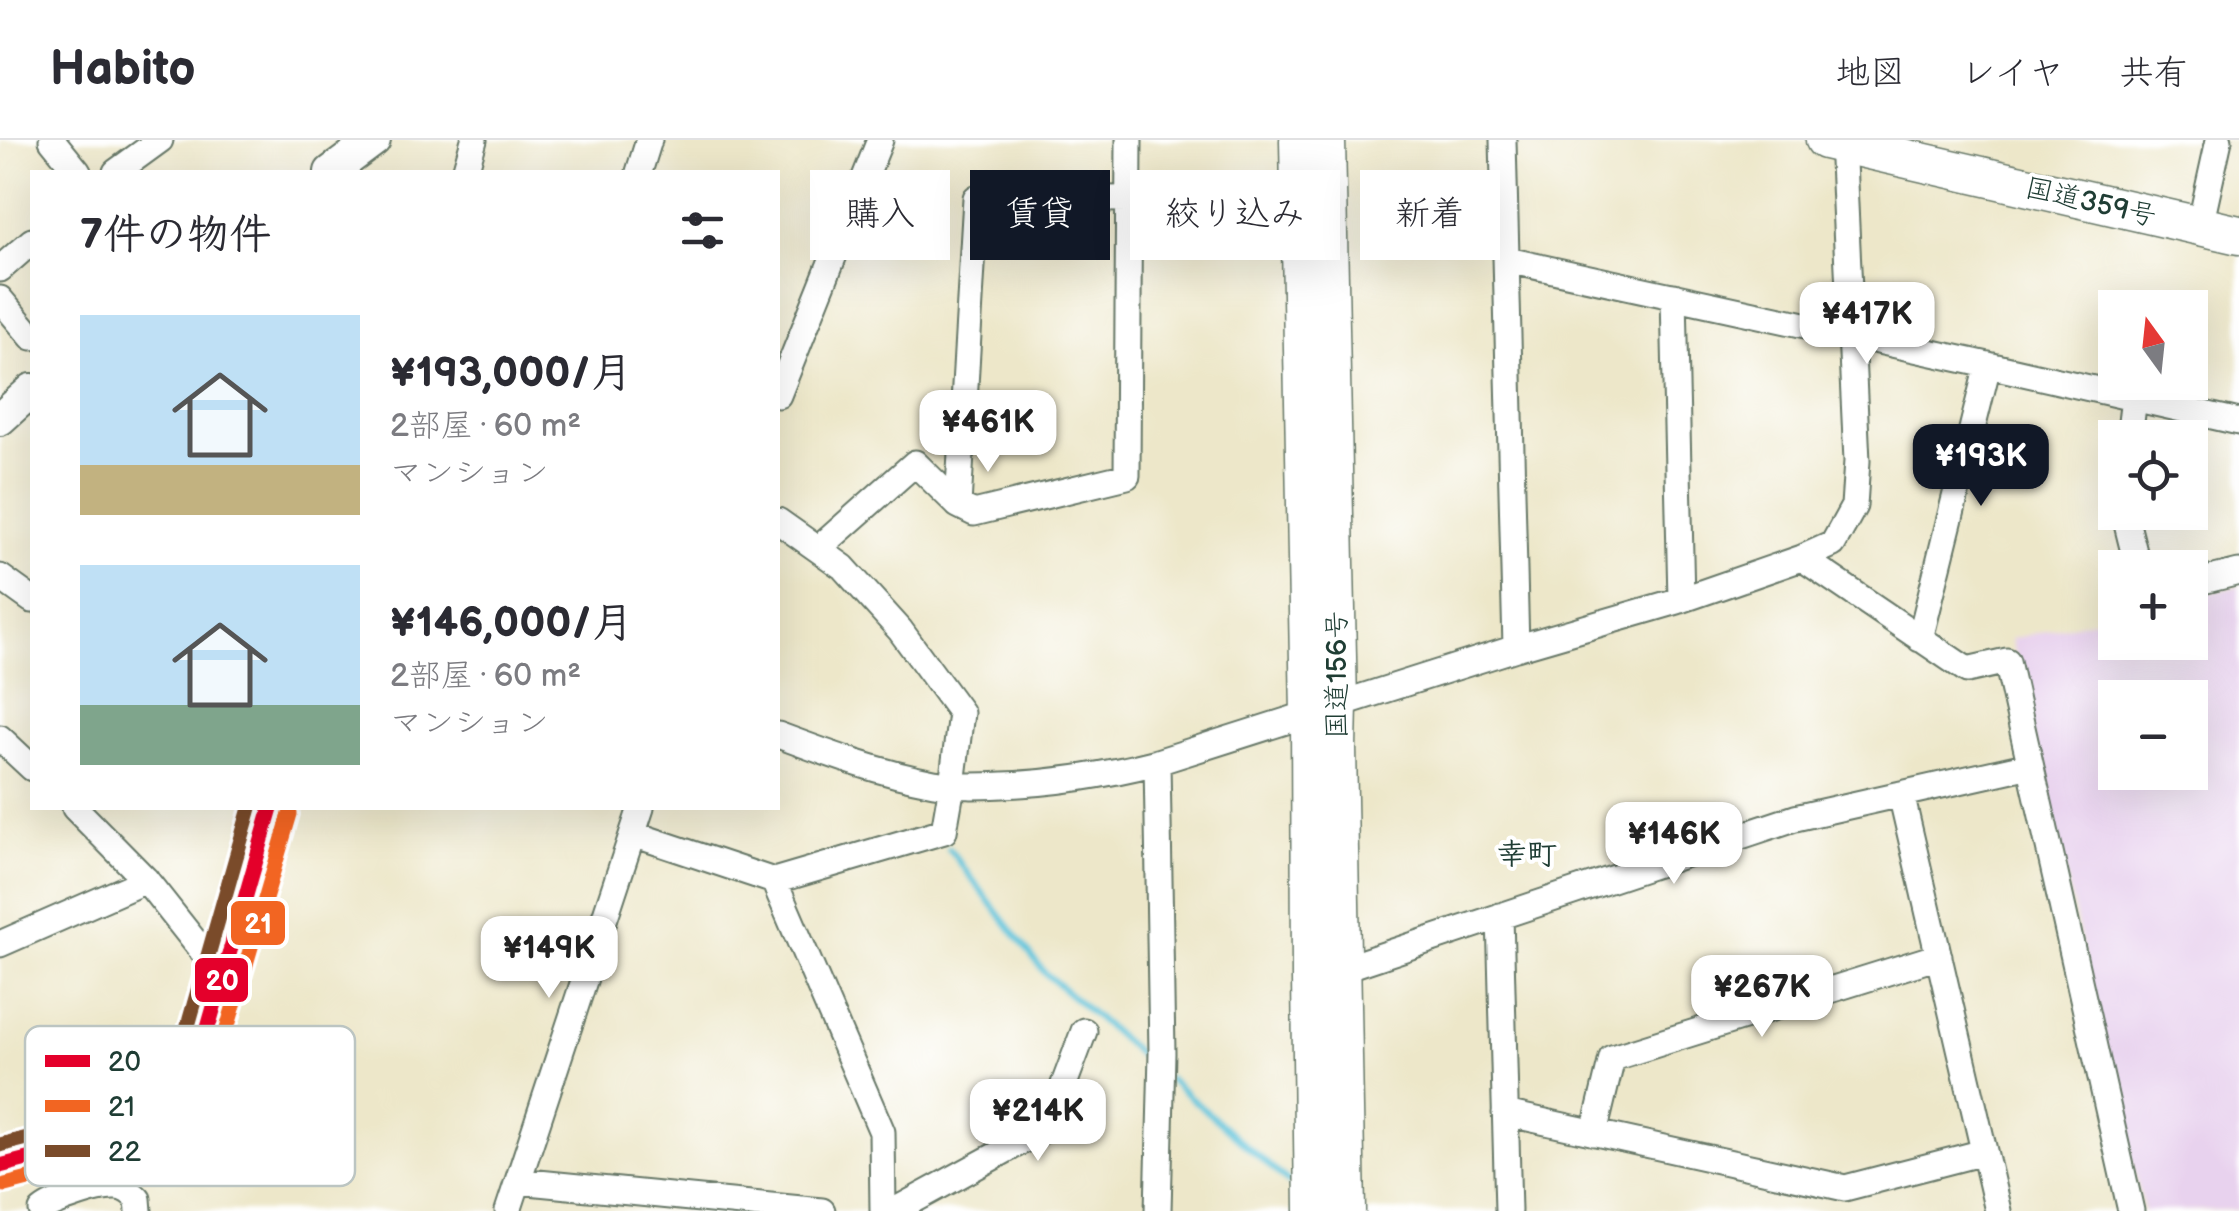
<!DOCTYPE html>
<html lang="ja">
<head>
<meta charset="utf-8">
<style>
  body { margin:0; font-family:"Balsamiq Sans","Klee One",sans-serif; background:#f2f2f3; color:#2b2b33; height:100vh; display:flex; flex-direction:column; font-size:38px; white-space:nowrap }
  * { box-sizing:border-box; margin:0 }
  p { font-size:32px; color:#7c7c81 }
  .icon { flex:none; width:55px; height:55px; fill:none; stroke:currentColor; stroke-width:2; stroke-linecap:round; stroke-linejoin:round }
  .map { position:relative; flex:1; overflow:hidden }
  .panel { position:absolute; left:30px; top:30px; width:750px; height:640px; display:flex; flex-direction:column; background:#fff; border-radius:0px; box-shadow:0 10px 40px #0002 }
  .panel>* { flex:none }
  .banner { position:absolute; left:810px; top:30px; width:950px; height:90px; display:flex; gap:20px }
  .needle { width:65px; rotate:345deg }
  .controls { position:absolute; left:2098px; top:150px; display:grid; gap:20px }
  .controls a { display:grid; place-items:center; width:110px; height:110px; border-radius:0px; background:#fff; box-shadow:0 10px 40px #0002; font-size:50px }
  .price { position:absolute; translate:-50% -85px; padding:0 22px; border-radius:20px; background:#fff; color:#222; font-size:32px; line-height:65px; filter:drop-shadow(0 2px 5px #0008) }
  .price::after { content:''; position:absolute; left:50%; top:60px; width:30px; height:22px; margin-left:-15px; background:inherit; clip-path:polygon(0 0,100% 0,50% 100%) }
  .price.on { background:#111827; color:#fff }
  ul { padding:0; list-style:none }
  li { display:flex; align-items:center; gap:30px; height:250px; padding:0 50px }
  li span { display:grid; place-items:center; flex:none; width:280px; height:200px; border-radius:0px; color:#555 }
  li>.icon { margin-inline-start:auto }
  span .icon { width:120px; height:120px; fill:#fffc; stroke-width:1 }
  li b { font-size:42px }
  h2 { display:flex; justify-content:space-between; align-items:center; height:120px; padding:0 50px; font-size:42px }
  .chip { padding:0 35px; border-radius:0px; background:#fff; box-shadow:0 10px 40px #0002; font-size:35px; line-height:90px }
  .chip.on { background:#111827; color:#fff }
  header { display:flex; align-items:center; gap:60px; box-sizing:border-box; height:140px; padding:0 50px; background:#fff; border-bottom:2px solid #e1e1e2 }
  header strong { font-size:48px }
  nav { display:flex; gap:55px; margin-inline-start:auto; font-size:35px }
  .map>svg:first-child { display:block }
</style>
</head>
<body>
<header>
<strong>Habito</strong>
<nav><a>地図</a><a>レイヤ</a><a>共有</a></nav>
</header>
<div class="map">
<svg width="2239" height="1071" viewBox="0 0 2239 1071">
  <rect width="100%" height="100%" fill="#fff"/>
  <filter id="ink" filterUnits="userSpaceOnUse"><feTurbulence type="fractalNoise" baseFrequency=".01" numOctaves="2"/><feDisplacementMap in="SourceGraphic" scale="20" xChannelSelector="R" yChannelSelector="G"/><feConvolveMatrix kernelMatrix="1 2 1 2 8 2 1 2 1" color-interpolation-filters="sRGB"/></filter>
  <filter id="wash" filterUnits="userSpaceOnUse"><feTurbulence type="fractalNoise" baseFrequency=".0048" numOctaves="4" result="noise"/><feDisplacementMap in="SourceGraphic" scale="40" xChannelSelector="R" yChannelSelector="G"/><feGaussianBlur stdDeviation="2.25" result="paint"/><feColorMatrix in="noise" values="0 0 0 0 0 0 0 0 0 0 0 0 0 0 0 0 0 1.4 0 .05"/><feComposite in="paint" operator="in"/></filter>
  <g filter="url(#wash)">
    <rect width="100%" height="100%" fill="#ede7c9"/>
    <path fill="#e8d2ee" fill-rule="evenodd" d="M2239,446V1070L2144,1071L2011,499L2115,475V502H2190V457ZM2115,558H2190V632H2115Z"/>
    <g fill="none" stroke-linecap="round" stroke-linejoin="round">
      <path stroke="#5cc3da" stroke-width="6" d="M949,709L1045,833L1155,928
        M1169,939L1289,1043"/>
    </g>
  </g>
  <g filter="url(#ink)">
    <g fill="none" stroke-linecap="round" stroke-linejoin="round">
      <defs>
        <path id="minor" d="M52,0L78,32
          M1503,0L1516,508
          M116,32L160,0
          M465,32L474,0
          M639,32L649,0
          M1129,59L976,58L958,365L974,373L1127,336L1129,0
          M2200,86L2219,0
          M1507,120L1988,225L2239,282
          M0,129L32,101
          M1674,156L1681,460
          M0,159L32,197
          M778,255L880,0
          M2129,298L2134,258
          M2124,372L2138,428
          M818,409L915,323L958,365
          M1802,418L1967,530L2007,521L2131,1071
          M0,437L32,460
          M2190,444L2239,432
          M1920,499L1988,225
          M778,595C829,614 880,633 934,643C957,647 980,646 1003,645C1056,643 1106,635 1157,622L1516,508L1681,460L1802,418L1833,404L1854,366L1857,321L1842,0
          M0,598L32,628
          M1157,622L1162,913L1158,1071
          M1901,654L1998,1071
          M75,668L146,740L222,836
          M633,694L774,741L882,992L883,1071
          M774,741L944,691L952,645L961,573L900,490L843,427L778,381
          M1500,776L1508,1071
          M0,804L146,740
          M1330,833L1795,678L2030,625
          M1505,973L1845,1048L1984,1012
          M1594,993L1612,918L1939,816
          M0,1026L166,983L185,968L271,668
          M518,1041L822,1071
          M42,1071C54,1061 100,1046 116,1047C125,1047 132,1053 138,1059L139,1071
          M508,1071L641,668
          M894,1071L1048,987L1084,891"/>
        <path id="major" d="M331,32L374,0
          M0,279L32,250"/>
        <path id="highway" d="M1299,0L1310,574L1311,839L1314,1071
          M1326,0L1338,564L1337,608L1346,1071
          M1825,0L2239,95"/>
      </defs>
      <use href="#minor" stroke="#677868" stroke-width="29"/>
      <use href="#major" stroke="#677868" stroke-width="36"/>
      <use href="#highway" stroke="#677868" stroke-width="41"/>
      <use href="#minor" stroke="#fff" stroke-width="25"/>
      <use href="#major" stroke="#fff" stroke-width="32"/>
      <use href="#highway" stroke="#fff" stroke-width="38"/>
      <defs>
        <path id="bus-1" d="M0,1026L166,983L185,968L271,668"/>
        <path id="bus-2" d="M5,1045L173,1002L200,981L290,674"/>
        <path id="bus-3" d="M0,1005L157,965L168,956L250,668"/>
      </defs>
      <use href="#bus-1" stroke="#fff" stroke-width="22"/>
      <use href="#bus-2" stroke="#fff" stroke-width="22"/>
      <use href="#bus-3" stroke="#fff" stroke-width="22"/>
      <use href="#bus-1" stroke="#e4002b" stroke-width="15"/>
      <use href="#bus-2" stroke="#f26522" stroke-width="15"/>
      <use href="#bus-3" stroke="#7a4b2a" stroke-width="15"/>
    </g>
  </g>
  <g text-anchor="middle" stroke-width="8" stroke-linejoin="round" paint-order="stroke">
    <g font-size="28" fill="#1f3d34" stroke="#fff">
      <text transform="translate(2091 61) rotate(13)" y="10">国道359号</text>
      <text transform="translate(1336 535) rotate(-90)" y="10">国道156号</text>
    </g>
    <g font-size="30" font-weight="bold" fill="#1f3d34" stroke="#fff">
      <text x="1527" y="724">幸町</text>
    </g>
  </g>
  <rect x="25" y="886" width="330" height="160" rx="15" fill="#fff" stroke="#bcc5c2" stroke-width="2.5"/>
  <rect x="45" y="915" width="45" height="12" fill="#e4002b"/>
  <rect x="45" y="960" width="45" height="12" fill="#f26522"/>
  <rect x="45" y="1005" width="45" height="12" fill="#7a4b2a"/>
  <g font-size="28" fill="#1f3d34">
    <text x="108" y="931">20</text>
    <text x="108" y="976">21</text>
    <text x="108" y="1021">22</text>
  </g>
  <g stroke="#fff" stroke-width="4">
    <rect x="229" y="759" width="58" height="48" rx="10" fill="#f26522"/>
    <rect x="193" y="816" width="57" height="48" rx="10" fill="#e4002b"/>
  </g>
  <g font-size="28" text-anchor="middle" font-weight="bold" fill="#fff">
    <text x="258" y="793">21</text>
    <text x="222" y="850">20</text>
  </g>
</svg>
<div class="controls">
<a><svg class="needle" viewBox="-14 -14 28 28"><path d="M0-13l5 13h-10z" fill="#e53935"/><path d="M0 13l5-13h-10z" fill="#7c7c81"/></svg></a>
<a><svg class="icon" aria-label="locate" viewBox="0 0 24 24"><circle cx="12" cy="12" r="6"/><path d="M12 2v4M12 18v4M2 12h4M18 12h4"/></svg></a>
<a>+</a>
<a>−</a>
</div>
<b class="price" style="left:1867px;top:227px">¥417K</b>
<b class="price" style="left:988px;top:335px">¥461K</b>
<b class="price on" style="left:1981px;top:369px">¥193K</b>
<b class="price" style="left:1674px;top:747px">¥146K</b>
<b class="price" style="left:549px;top:861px">¥149K</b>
<b class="price" style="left:1762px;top:900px">¥267K</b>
<b class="price" style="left:1038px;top:1024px">¥214K</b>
<div class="banner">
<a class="chip">購入</a>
<a class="chip on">賃貸</a>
<a class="chip">絞り込み</a>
<a class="chip">新着</a>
</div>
<section class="panel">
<h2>7件の物件<svg class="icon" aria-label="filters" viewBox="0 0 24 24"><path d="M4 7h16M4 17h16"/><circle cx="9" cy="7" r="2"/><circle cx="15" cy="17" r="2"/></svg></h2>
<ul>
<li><span style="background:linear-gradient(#bfe0f5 75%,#c2b280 0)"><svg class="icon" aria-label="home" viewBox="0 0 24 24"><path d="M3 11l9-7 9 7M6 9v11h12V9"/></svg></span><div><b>¥193,000/月</b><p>2部屋 · 60 m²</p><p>マンション</p></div></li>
<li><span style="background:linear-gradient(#bfe0f5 70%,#7fa58c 0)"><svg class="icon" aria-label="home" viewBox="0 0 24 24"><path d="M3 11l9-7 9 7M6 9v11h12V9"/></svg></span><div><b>¥146,000/月</b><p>2部屋 · 60 m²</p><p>マンション</p></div></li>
</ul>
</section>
</div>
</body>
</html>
